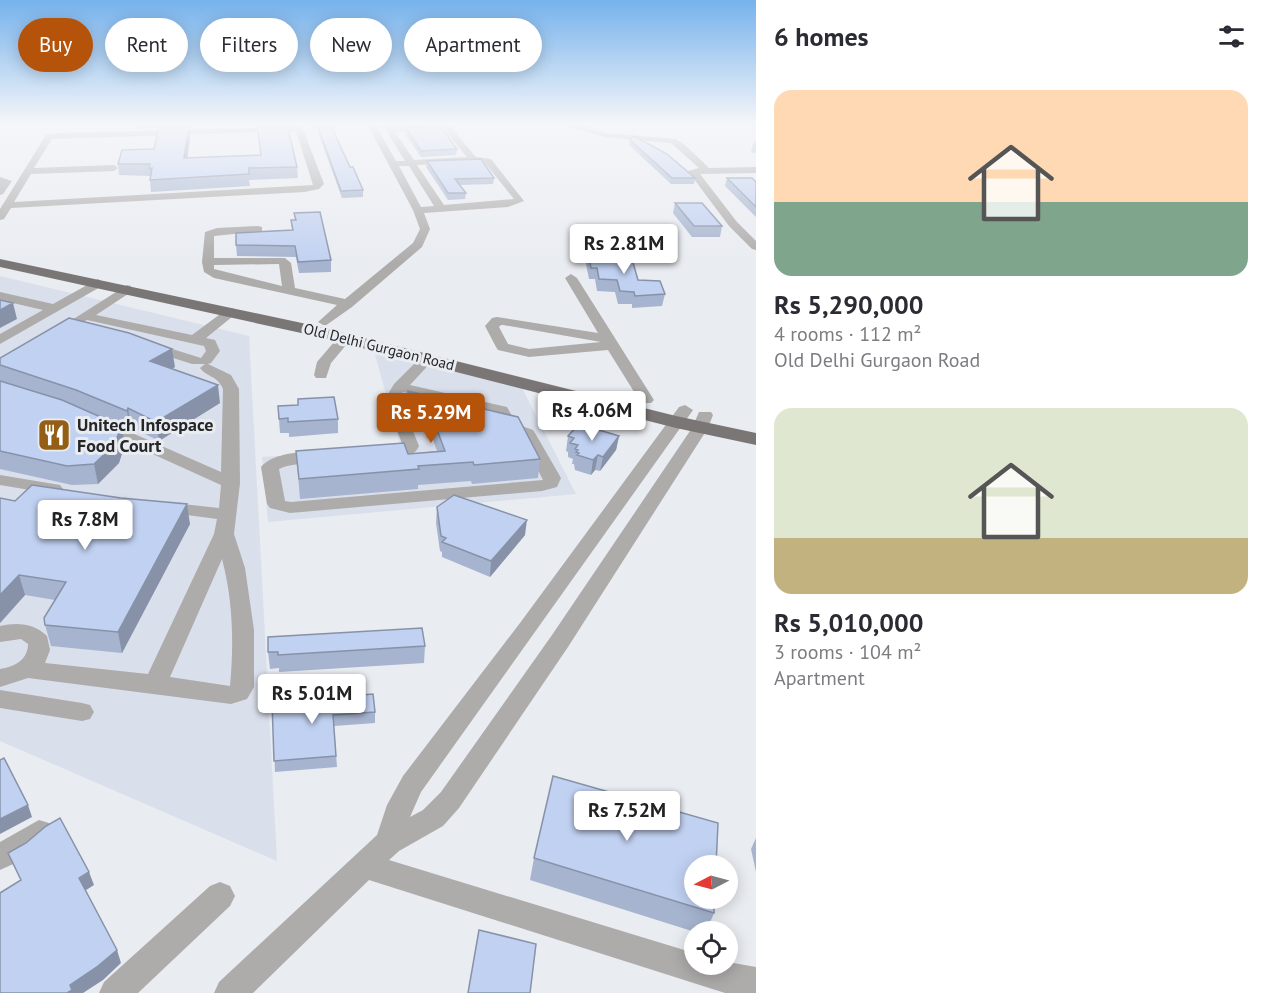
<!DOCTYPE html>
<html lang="en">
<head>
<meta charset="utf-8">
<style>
  body { margin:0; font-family:"PT Sans",sans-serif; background:#f2f2f3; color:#2b2b33; height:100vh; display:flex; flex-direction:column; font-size:22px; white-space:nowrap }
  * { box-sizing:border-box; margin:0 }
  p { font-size:20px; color:#7c7c81 }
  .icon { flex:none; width:33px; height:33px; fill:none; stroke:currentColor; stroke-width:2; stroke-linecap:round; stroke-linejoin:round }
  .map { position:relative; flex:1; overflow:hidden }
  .side { display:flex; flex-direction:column; background:#fff; width:510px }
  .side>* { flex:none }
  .banner { position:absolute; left:18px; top:18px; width:570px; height:54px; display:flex; gap:12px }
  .needle { width:39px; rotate:264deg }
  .buttons { position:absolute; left:684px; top:855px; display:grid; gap:12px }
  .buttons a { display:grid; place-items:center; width:54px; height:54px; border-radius:50%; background:#fff; box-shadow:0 3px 15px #0003; font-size:30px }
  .price { position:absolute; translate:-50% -51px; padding:0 14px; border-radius:6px; background:#fff; color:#222; font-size:20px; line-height:39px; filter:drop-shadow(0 2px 3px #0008) }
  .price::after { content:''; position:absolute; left:50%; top:36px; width:18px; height:14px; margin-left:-9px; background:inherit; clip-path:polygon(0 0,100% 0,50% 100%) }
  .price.active { background:#b45309; color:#fff }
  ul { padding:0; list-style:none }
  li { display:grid; align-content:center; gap:12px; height:318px; padding:0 18px }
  li span { display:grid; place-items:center; height:186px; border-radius:18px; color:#555 }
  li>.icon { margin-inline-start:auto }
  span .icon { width:108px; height:108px; fill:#fffc; stroke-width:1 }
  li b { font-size:26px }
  h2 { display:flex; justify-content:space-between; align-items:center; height:72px; padding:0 18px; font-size:26px }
  .chip { padding:0 21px; border-radius:27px; background:#fff; box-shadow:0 3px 15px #0003; font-size:21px; line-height:54px }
  .chip.active { background:#b45309; color:#fff }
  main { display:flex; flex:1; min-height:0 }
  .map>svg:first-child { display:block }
</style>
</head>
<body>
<main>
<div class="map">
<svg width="756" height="993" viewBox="0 0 756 993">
  <rect width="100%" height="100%" fill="#e9ecf1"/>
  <path fill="#d9dfeb" d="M0,276L249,336L277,861L0,741Z
    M374,351L520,384L576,494L268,522L262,457L401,448Z"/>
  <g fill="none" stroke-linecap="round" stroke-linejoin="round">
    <path fill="#aeabab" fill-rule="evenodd" d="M367,124H375L396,161H405L382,124H390L392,127L448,124L476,157L491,159L524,201L508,207L424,213L430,229L422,247L352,307L325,326L318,322L337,305L214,278L204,272L202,262L205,232L217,228L258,226L262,227V231L214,236V258H285L291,263L295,288L345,299L413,243L420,229L413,210ZM444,129L467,157L414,160L395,132ZM473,162L485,163L514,199L444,205L417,165ZM399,166H409L434,206L421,207ZM279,264L282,286L214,269V265Z
      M559,124H573L605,133L676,139L685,145L709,168L756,167V173L700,174L737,222L756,241V250L752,249L729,226L688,171L699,168L671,143L605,137Z
      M299,127L303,129L324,184L319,189L304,192L11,208L4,219L0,220V209L46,135L58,133ZM296,131L313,185L14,202L31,174L114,171L118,168L114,165L34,168L52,139Z
      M0,177L12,181L3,194L0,195Z
      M571,274L577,278L654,400L651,403H641L608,350L529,357L498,350L496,347L485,326L492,318L497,317L598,333L565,278ZM501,325H503L601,342L529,349L508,344L499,327Z
      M98,279L104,283L102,286L0,344V334L43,310L0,300V292L53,304Z
      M127,285L131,286V292L96,315L192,335L227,309L232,308L238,312L206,338L215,340L220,351L211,363L208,364L231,375L239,389L240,483L234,534L245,568L254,630V687L247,699L231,704L28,678L0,687V669C14,667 28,660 28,644L21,639L0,642V626C17,622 34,623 47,636L50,650L45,663L148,674L214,534L217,519L164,512L158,511L155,507L158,503L164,502L219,508L221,485L95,428L93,425L95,422H107L221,472L223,389C217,375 208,378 200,368L205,364H192L145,349L143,346L150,342L201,358L206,351L204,346L87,320L79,324L72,320ZM222,559C233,600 234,644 230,686L170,677Z
      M345,334L352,338L331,363L326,378H316L314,375L317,362L340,335Z
      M427,355L434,359L410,385L507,407L512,416L508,421L533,430L535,433L561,478L557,487L542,491L290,513L270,508L267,504L261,467C273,452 308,450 325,454L327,458L325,462C309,465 293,462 279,469L285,501L291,502L543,480L521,436L492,426L490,423L496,416L495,413L403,392L402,396L437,405L440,408L432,413L403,406L419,446C414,460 390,460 377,457L375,453L377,449L403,446L385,399L394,384L422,356Z
      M685,405L693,410L421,792L410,817L423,810L441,792L552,635L692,428L699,412H711L713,415L708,428L568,647L459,808L443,826L399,851L389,860L694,953V964H728V962L756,967V993H725L369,880L253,993H214L219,982L377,835L387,805L403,776L520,623L679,407Z
      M0,475L60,485L63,489L60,493L54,494L0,485Z
      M0,690L82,703L90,705L94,712L90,719L82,721L0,708Z
      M39,820L49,823L53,832C45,849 17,863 0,870V842Z
      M220,882L230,886L235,896L230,906L138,993H99L104,982L210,886Z"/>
    <path fill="#7b7676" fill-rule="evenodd" d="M0,259L316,326L676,416L756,433V445L676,428L315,336L0,267Z"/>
  </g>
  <path fill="#a6b4cf" d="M135,124H157L156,128L136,129Z
    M257,124L297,167L298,178L249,180L250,186L151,192L150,180V176L119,175L118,164L154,149L189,126L190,137L187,158L261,155Z
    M315,124H330L350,167L363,190V197L342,198Z
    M406,128L457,149L456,155L421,157L405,134Z
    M630,140L695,178L694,184H671L629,145Z
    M756,141V153L751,152L753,144Z
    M427,161L494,178L493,184L460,185L466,193L465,199L448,200L426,167Z
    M727,178L756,182V217L725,186Z
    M675,203L722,226L720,237H692L673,213Z
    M294,213L331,260V272L299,273L296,257L237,256L236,245L292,230L291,220H295Z
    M588,253L604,258L638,280L665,294L662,306L632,308V304H618L615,292L597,291L595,279H589L586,264Z
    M0,358L175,367L171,369L220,403L159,441L131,427L130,430L121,426L125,444L119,463L98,484L72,485L0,469Z
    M408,391L540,459L538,478L472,484L471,481L418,485V489L300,499L296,451L408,454L437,451L432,437L427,438L423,426L413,423L408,409Z
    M278,406L338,419V433L289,437V433H280Z
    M568,436H619L616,450L600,471L595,470L591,475L575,470L574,464H572L573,459L568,457V452L566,451Z
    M0,498L15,501L190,524L122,653L51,646L45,625L55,600L25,595L0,623Z
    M437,507L525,535L490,577L442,557V552L440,551L436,523Z
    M425,646L424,663L279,672V668L270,669L268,652Z
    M272,702L375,712V723L334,726L337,767L275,772Z
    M756,838V872L751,849Z
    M534,858L714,913L706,932H695L530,880Z"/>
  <path fill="#8792a9" d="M189,126L190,137L186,170L184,158Z
    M13,303L17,319L0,328V310Z
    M172,349L175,367L153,379L150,361Z
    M218,385L220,403L159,441L156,422Z
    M128,408L131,427L130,430L127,411Z
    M121,426L125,444L119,463L98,484L94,464Z
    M619,436L616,450L600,471L603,457Z
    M598,455L595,470L591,475L593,460Z
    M187,504L190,524L122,653L118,632Z
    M527,520L525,535L490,577L491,561Z
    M19,575L25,595L0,623V595Z
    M28,805L32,817L0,834V819Z
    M89,872L94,885L83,892L79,878Z
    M117,950L121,963L103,980L83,993H67L70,985Z"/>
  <path fill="#c1d1f1" stroke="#8792a9" stroke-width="1.5" d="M257,124H287L297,167L249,168V174L150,180L152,168L149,169L150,164H118L122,150L154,149L159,127L189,126L184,158L261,155Z
    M317,124H330L350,167H353L363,190L341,191Z
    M440,126L457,149L421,151L406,128Z
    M634,136L667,154L695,178H672L630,140Z
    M481,159L494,178L455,179L466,193H448L427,161Z
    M727,178H752L756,182V207Z
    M675,203H702L722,226H694Z
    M320,212L331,260L298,262L295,246L236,245V233L293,230L291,220H296L294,213Z
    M588,253L603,254L604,258L632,259L638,280L660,281L665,294L635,296L634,292L620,291L617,280L599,279L597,268H591Z
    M0,300L13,303L0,310Z
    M69,318L129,333L172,349L150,361L218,385L156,422L128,408L127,411L76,390L0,365V358Z
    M0,381L62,400L121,426L115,444L94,464L67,466L0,451Z
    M408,391L518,417L540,459L474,465L473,462L418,466L419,469L299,479L296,451L404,443L408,454L445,451L433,419H427L423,408L413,405Z
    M334,397L338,419L288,422V418L279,419L278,406L298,405V399Z
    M579,424L619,436L603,457L598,455L593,460L577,455L579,453L576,452L578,450L575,449L578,445L570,443L574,438L568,436Z
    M32,485L121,498L187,504L118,632L45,625L44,618L66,582L19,575L0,595V498L15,501Z
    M454,495L527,520L491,561L442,542L446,538L441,536L437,507Z
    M422,628L425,646L278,655V652H268V637Z
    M373,694L375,712L333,715L336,756L274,761L272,702Z
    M4,758L28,805L0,819V760Z
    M553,776L718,823L716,866H694V898H714V913L534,858Z
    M60,818L89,872L79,878L117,950L98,966L70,985L72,990L67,993H0V893L21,880L8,853L26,843L46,826Z
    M479,930L536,944L530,993H468Z"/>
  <linearGradient id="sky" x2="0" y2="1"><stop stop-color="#76b2ec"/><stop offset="0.47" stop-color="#f5f6f9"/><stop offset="1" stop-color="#f5f6f9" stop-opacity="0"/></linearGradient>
  <rect width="756" height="263" fill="url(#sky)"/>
  <defs>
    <symbol id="restaurant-square" viewBox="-11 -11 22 22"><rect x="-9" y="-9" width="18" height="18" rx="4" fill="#945f14" stroke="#e9ecf1"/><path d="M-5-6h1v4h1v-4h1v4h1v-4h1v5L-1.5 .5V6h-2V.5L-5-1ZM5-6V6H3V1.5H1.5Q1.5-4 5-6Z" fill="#fff"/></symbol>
  </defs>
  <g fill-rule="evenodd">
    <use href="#restaurant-square" x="35" y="416" width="38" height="38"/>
  </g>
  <g text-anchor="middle" stroke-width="6" stroke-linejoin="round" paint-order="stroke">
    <g font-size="15" fill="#252628" stroke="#e9ecf1">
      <text transform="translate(379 347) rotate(14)" y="5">Old Delhi Gurgaon Road</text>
    </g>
    <g font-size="18" font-weight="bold" fill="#252628" stroke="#e9ecf1" text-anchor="start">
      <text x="77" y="431">Unitech Infospace<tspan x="77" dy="21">Food Court</tspan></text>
    </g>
  </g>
</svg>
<div class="buttons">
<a><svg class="needle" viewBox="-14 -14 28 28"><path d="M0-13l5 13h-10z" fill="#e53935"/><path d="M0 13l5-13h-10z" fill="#7c7c81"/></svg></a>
<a><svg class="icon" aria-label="locate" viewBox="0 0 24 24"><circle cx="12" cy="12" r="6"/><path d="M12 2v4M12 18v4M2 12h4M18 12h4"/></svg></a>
</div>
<b class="price" style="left:624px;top:275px">Rs 2.81M</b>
<b class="price" style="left:592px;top:442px">Rs 4.06M</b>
<b class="price active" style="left:431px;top:444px">Rs 5.29M</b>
<b class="price" style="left:85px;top:551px">Rs 7.8M</b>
<b class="price" style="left:312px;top:725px">Rs 5.01M</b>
<b class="price" style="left:627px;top:842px">Rs 7.52M</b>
<div class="banner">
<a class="chip active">Buy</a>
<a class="chip">Rent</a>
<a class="chip">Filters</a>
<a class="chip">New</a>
<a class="chip">Apartment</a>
</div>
</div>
<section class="side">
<h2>6 homes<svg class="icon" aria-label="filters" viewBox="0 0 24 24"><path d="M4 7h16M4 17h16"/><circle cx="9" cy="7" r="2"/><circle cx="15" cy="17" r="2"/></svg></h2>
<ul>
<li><span style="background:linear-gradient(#ffd9b3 60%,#7fa58c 0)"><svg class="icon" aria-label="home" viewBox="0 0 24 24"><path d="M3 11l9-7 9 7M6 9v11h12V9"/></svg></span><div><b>Rs 5,290,000</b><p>4 rooms · 112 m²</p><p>Old Delhi Gurgaon Road</p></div></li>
<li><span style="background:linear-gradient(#dfe7d0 70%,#c2b280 0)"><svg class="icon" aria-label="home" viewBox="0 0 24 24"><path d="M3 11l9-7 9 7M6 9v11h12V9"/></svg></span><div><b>Rs 5,010,000</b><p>3 rooms · 104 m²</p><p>Apartment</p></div></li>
</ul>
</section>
</main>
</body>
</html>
